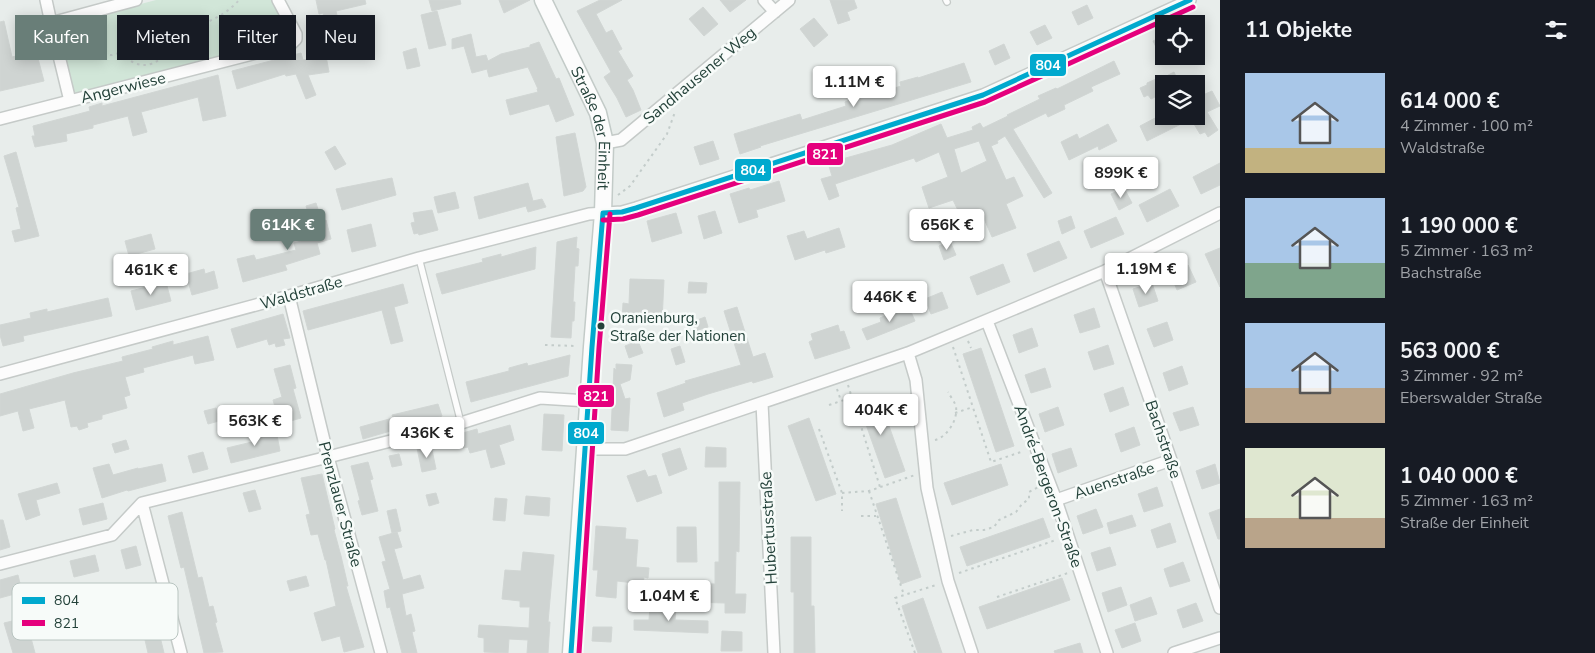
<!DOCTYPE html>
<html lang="de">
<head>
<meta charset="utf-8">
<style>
  body { margin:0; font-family:"Nunito Sans",sans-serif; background:#20242c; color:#f1f3f6; height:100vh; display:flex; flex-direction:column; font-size:19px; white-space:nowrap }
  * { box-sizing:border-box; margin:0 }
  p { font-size:16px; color:#9ea1a6 }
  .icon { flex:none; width:28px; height:28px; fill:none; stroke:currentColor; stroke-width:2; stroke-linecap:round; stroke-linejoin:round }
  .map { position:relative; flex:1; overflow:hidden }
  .details { display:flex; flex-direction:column; background:#171b24; width:375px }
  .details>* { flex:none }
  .top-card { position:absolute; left:15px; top:15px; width:475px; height:45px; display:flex; gap:10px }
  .fabs { position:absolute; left:1155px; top:15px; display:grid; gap:10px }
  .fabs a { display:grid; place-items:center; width:50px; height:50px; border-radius:0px; background:#171b24; box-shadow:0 2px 12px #0003; font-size:25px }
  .price { position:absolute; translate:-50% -42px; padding:0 11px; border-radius:5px; background:#fff; color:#222; font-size:16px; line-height:32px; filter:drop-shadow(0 1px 2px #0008) }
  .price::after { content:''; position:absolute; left:50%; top:30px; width:15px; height:11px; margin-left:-8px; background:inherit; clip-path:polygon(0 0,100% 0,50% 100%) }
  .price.selected { background:#697e78; color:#fff }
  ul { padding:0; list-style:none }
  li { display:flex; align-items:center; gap:15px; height:125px; padding:0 25px }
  li span { display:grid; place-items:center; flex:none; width:140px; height:100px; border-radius:0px; color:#555 }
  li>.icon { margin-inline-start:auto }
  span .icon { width:60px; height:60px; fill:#fffc; stroke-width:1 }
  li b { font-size:21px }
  h2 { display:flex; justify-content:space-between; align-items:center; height:60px; padding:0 25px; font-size:21px }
  .pill { padding:0 18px; border-radius:0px; background:#171b24; box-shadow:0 2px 12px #0003; font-size:18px; line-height:45px }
  .pill.selected { background:#697e78; color:#fff }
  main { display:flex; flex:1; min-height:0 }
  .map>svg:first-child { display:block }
</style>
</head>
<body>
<main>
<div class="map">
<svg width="1220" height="653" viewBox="0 0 1220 653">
  <rect width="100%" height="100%" fill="#e8edeb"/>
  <path fill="#d1e6d8" d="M156,0H273L291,36L74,96L57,26Z"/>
  <path fill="#cfd4d2" stroke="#d1d6d4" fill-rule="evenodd" d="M316,0H365L366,4L336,11L342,37L348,36L350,47L325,52L322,40L329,39L323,13L319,14Z
    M429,0H460L461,4L432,11Z
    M499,0H530L504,13Z
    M600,0H622L596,14L606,33L612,30L622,49L618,51L633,76L627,80L633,90L641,110L626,117L617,98L604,77L611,72L577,11Z
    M720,0H746L730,12Z
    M830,0H854L857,8L847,12L850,20L838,24Z
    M1087,5L1093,18L1078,25L1072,12Z
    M703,7L718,24L704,36L689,19Z
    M437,11L446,45L429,49L421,15Z
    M814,18L828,35L814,47L800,29Z
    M4,21L12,57L36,51L44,81L0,91V22Z
    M1045,25L1052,38L1037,45L1030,32Z
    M471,34L476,57L486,55L488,61L501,54L530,47V45L539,42L556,79L559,78L574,115L556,122L549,104L510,115L506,100L538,92L537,89H538L528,67L489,77L487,69L472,73L464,46L452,49V39Z
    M1164,36V63L1153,41Z
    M1004,44L1010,58L995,65L989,51Z
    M416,48L420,66L407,69L403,52Z
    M301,53L303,60L326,56L329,72L308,75L316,95L306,99L296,74L286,76L285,74L237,89L232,71Z
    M1114,61L1120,74L1091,87L1093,91L1064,105L1065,109L1048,117L1046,113L1013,129L1052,193L1044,198L1005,136L997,141L998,143L991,146L1006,180L1014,177L1023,196L1006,204L1016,228L992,237L982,214L964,223L953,200L929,208L922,187L948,177L939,152L916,162L914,158L835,184L839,196L829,200L821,179L832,176L828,163L892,145L941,124L947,138L973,130L972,127L980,123L983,128L1008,116L1007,115L1040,99L1038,96L1056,88L1057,89ZM979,141L987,161L961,173L954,149Z
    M964,63L971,82L760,146L761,147L740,154L734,134L800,114L802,120L846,106L845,102L858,97L859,99L901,86L900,82L918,77V78Z
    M1174,72L1178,81L1172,84H1159L1163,93L1151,99L1148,95L1144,97L1140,88L1147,85V83L1156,79L1157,81Z
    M218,75L226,116L203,121L198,97L141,112L147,132L133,136L128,116L93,125V128L66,134L67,141L35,147L32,136H35L33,126L90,111L89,107L102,103V106Z
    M1212,91L1220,106L1207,112L1218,130L1208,137L1205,132L1200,134L1191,119L1147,141L1140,126L1159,116H1196V98Z
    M1108,124L1117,141L1099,150L1098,146L1069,160L1061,142L1077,134L1079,139Z
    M575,133L586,187L583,191L564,196L556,137Z
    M713,141L719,159L700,165L694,147Z
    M335,146L346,164L335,170L325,152Z
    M16,152L39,236L15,242L12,231L21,229L16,208L19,207L4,156Z
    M1220,163V185L1201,194L1193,177Z
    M392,178L396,195L342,210L336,189Z
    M779,181L785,201L756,210L758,217L739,223L730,194L749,188L750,190Z
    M528,183L533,201L542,199L546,207L528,212L526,206L479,219L474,197Z
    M1124,188L1132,203L1119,210L1111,194Z
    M1170,189L1179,206L1147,222L1139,205Z
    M455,192L459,208L438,213L434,197Z
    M316,203L322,222L326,220L331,239L317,243L320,254L285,265L287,270L243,282L237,259L254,255L256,260L296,250L294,243L305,240L302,231L313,228L306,206Z
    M432,210L438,230L419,235L418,233L414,234L411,223L415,222L413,213Z
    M715,211L722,233L704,239L698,216Z
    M676,213L682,233L652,242L647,221Z
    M1071,216L1075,228L1062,234L1058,221Z
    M1116,217L1124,234L1091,248L1084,231Z
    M371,224L376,246L352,252L347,230Z
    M839,228L845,247L826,253L825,250L795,260L787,236L804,231L807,239Z
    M151,234L155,249L129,256L125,241Z
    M577,237L576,248L579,249L578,266H575L573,302H575L574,321H572L571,338L551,337L557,242Z
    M950,241L956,255L944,260L939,246Z
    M1059,241L1067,258L1034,272L1027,254Z
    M536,247L535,269L442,294L436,274L483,262L482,259L501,254V257Z
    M1220,248V287L1205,254Z
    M1003,264L1010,282L977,295L970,277Z
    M1188,265L1196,282L1177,290L1170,273Z
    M204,269L205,274L214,271L218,288L192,295L186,274Z
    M630,279L664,280L662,321L622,319L623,303L629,304Z
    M166,282L171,301L136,310L131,291Z
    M689,282L707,283L706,293H688Z
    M1152,283L1158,301L1139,307L1133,289Z
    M403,284L408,303L394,307L403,341L391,344L382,310L308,330L303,311Z
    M911,287L916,298L906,302L901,291Z
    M942,292L948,308L931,314L925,299Z
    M108,298L112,316L23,336L24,341L3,346L0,335V325L31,318L30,313L47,309V312Z
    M908,305L915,321L867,340L862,329L881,322L880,318Z
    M737,307L753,357L765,353L773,377L753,383L752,381L708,394L682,403L684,410L664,417L657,393L686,383L685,381L741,365L724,311Z
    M1094,308L1100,327L1080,333L1074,315Z
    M283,314L290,338L283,339L285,345L276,347L275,343L269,345L267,339L237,348L231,329Z
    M705,317L708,327L695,331L692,322Z
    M1167,322L1173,340L1154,347L1147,329Z
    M838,325L840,332L844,331L850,348L815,359L809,342L813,340L811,334Z
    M1032,328L1038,346L1019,353L1013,335Z
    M208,336L214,360L195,364L193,355L143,368L144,372L125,377L130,395L124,397L127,408L102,415V419L87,423L88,427L79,430L77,426L71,427L65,400L29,409L34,428L23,431L18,411L0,416V394L73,373L123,361L122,357L153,349L152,347L173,341V345Z
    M638,341L643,353L629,358L625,346Z
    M1108,345L1114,364L1094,370L1088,352Z
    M680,346L685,362L676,365L671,349Z
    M981,348L1014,446L996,452L963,354Z
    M570,355L568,376L471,402L466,382L509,371V368L527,363L528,366Z
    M616,364L632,365L630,380L620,384L625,399L630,398L628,431L611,430L614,368L616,370Z
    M290,365L296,388L293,389L301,418L280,424L273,400L282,397L274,369Z
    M1182,366L1188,384L1169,391L1163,373Z
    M1045,368L1051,387L1031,393L1025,375Z
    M1123,387L1129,405L1110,412L1104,394Z
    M878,395L905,471L885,478L858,402Z
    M438,404L442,416L363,439L360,427L393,418L392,415Z
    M1058,407L1064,425L1045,432L1039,414Z
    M1193,407L1199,425L1180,431L1173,413Z
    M216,408L219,421L208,424L204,411Z
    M544,414L564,415L562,451L542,450Z
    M809,418L836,494L816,501L788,426Z
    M510,425L514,440L499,445L505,464L491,468L486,449L470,453L468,447L463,448L459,434L477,429L478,434Z
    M1134,427L1140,445L1121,452L1115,434Z
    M276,430L280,451L231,463L227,448L256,441L255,435Z
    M126,440L129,449L115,453L112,444Z
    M431,445L436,469L422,472L417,448Z
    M706,447L726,448V467H705Z
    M680,448L687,469L669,476L662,454Z
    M1071,448L1077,466L1058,473L1052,454Z
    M203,452L208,469L193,473L188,456Z
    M399,454L402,465L392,467L389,456Z
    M368,462L373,479L370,480L378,511L362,515L358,501L360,500L351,466Z
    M109,464L113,475L138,468V469L162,464L166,481L128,491L127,490L102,498L93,468Z
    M1001,464L1008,485L952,505L944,483Z
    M1215,464L1220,483L1202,489L1196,471Z
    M645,470L648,477L656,475L662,493L637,502L627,476Z
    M322,474L335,529L334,530L341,556L348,586H346L364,647L344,652L340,636L322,641L314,613L336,606L326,560H325L318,534L311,535L306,515L310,514L301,478Z
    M719,482H740L739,552L736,551L735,594H746L745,613H725V603L690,602L691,583L715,584V562H719Z
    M57,483L60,493L36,500L40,515L26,520L18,494Z
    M1157,487L1163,506L1144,512L1138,494Z
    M255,490L261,509L249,512L243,493Z
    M436,493L439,503L429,506L426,495Z
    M526,496L550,498L549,516L524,514Z
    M495,498L507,499L505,521L493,520Z
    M896,498L921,577L901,584L876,504Z
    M103,503L107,519L83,525L79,509Z
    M396,509L401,531L392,533L387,511Z
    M1096,509L1103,527L1083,534L1077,516Z
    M1220,509V539H1218L1209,513Z
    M182,512L198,578L202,577L209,607L213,606L217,622L215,623L223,652L204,653L184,567L181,568L168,516Z
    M1132,515L1136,526L1110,534L1107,523Z
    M1043,518L1050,537L967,566L960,547Z
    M0,520H3L10,547L0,550Z
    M1170,523L1176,542L1157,548L1151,530Z
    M596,526L626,528L625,539L638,540L636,567L649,568L648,578L644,577L643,584L617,581L616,598L596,596L598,570H593Z
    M677,527H696L697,562H677Z
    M397,532L402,547L394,549L403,580L420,575L424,588L402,594L406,616L411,614L415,631L412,632L417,653H402L390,607L387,608L384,591L390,589L382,562L386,561L379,537Z
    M791,537H811V606H814L815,653H794V592H791Z
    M136,546L141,565L126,569L121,550Z
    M1110,547L1116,565L1097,571L1091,553Z
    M523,552L554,555L548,622H550L548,653H527L528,640L509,639L508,653L484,652V638L478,637L479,625L529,628L530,607H520V601L502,599L505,570L521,571Z
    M95,555L99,571L74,577L70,561Z
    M1183,562L1190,581L1170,587L1164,569Z
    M18,575L22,592L0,598V580Z
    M306,576L309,586L290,591L287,581Z
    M1062,578L1070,600L987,629L979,607Z
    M1121,587L1127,605L1108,612L1102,593Z
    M1151,597L1157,614L1135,621L1130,605Z
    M923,598L942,653H918L908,625L902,606Z
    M1196,603L1203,621L1183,628L1177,610Z
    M650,606L676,607L675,620L708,621V633L634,630V620H649Z
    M29,617L34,637L31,638L35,653H13L4,623Z
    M1135,623L1141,641L1122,648L1115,630Z
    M157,624L164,653H148L142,627Z
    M593,627H612L611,642L592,641Z
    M722,631L742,632V651H721Z
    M1080,643L1083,653H1055L1054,651Z"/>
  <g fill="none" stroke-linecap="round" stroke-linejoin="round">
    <defs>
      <path id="lane" d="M946,0L947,2
        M419,258L461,423"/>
      <path id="street" d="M46,0L51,23
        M764,0L775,12
        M70,101L51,23L136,0
        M0,119L291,44L296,39V34L278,0
        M605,143L621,140L789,0
        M1105,271L1171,460L1220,608
        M289,296L328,457L381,653
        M987,321L1056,500L1107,653
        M908,353L916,380L927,488L948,581L972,653
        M0,374L289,296L419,258L589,214L622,212L636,208L983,95L1190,0
        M762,403L774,653
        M585,449H625L908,353L1105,271L1220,213
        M1056,500L1171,460
        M142,503L181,653
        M0,564L112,535L142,503L328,457L461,423L540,398L588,401
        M1174,653L1220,638"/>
      <g id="secondary">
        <path id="s1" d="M543,0L598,113L605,143L603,213L592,347L571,653"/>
      </g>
    </defs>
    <use href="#lane" stroke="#c5cac8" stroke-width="8"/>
    <use href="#street" stroke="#c5cac8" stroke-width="14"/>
    <use href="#secondary" stroke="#c3cbc8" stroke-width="19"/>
    <path stroke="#c3ccca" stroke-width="2" stroke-dasharray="2.5 4" stroke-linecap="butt" d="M120 41a24 24 0 1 1 48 0a24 24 0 1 1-48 0Z
      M167,37C191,28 221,21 239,0
      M71,53L112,55L123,52
      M618,195L630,186L667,134L675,112
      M968,341L971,348
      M545,345L577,346
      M953,347L991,462L1024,451
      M848,385L880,487
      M837,389L841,401L852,398
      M829,405L841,401
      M955,413L973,407
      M819,429L842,493V511
      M935,440C947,437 958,420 956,407C955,402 950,396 948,392
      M869,491L904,595
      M842,493L869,491L915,475
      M861,516H876
      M951,536L973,530H984L994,527L999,520L1016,512L1022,504L1029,499V492L1040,486
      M959,573L1056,540
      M997,597L1068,573
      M915,653L895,598L936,585"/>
    <use href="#lane" stroke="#fcfcfc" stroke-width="5.5"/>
    <use href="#street" stroke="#fcfcfc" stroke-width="11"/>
    <use href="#secondary" stroke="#fcfcfc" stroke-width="16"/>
    <defs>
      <path id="bus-1" d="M603,213L622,212L636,208L983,95L1190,0
        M571,653L592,347L603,213"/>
      <path id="bus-2" d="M603,220L623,219L638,215L985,102L1193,7
        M579,653L599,348L610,214"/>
    </defs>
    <use href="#bus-1" stroke="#f7fbf9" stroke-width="9"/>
    <use href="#bus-2" stroke="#f7fbf9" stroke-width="9"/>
    <use href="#bus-1" stroke="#00a9ce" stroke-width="5"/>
    <use href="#bus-2" stroke="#e5007d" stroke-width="5"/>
  </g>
  <circle fill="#24423a" stroke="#f7fbf9" stroke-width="2" cx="601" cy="326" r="4.5"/>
  <g text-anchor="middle" stroke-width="5" stroke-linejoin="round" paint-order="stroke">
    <g font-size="15" fill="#24423a" stroke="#f7fbf9" text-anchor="start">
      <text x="610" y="323">Oranienburg,<tspan x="610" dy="18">Straße der Nationen</tspan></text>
    </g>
    <g font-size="16" fill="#24423a" stroke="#f7fbf9">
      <text transform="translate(699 75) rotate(-40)" y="6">Sandhausener Weg</text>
      <text transform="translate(123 87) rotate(-14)" y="6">Angerwiese</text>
      <text dy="6" stroke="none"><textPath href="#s1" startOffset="139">Straße der Einheit</textPath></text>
      <text transform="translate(301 292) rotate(-16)" y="6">Waldstraße</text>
      <text transform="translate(1164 439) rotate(71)" y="6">Bachstraße</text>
      <text transform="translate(1114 480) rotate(-19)" y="6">Auenstraße</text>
      <text transform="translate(1049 486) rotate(70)" y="6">André-Bergeron-Straße</text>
      <text transform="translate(341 504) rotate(75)" y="6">Prenzlauer Straße</text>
      <text transform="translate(768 528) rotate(-93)" y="6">Hubertusstraße</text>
    </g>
  </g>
  <rect x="12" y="583" width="166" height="57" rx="8" fill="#f7fbf9" stroke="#b8c4c0" stroke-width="1"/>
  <rect x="22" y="597" width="23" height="7" fill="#00a9ce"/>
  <rect x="22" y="620" width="23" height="6" fill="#e5007d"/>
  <g font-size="14" fill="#24423a">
    <text x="54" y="605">804</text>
    <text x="54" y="628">821</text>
  </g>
  <g stroke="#f7fbf9" stroke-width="2">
    <rect x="1029" y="53" width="38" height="24" rx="5" fill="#00a9ce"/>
    <rect x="806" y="142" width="38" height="24" rx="5" fill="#e5007d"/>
    <rect x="734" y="158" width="38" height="24" rx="5" fill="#00a9ce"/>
    <rect x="577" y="384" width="38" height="24" rx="5" fill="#e5007d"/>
    <rect x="567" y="421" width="38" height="24" rx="5" fill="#00a9ce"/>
  </g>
  <g font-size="14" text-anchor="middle" font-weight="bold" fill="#fff">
    <text x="1048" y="70">804</text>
    <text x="825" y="159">821</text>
    <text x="753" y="175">804</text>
    <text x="596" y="401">821</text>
    <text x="586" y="438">804</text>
  </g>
</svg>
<div class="fabs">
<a><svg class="icon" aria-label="locate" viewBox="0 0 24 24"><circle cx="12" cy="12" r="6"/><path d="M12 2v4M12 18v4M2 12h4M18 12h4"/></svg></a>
<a><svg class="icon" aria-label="layers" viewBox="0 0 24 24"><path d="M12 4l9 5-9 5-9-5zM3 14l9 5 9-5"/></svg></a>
</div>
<b class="price" style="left:854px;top:108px">1.11M €</b>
<b class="price" style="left:1121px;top:199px">899K €</b>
<b class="price selected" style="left:288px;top:251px">614K €</b>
<b class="price" style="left:947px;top:251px">656K €</b>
<b class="price" style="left:1146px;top:295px">1.19M €</b>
<b class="price" style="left:151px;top:296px">461K €</b>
<b class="price" style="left:890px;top:323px">446K €</b>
<b class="price" style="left:881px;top:436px">404K €</b>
<b class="price" style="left:255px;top:447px">563K €</b>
<b class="price" style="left:427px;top:459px">436K €</b>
<b class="price" style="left:669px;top:622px">1.04M €</b>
<div class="top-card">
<a class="pill selected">Kaufen</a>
<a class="pill">Mieten</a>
<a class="pill">Filter</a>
<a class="pill">Neu</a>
</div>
</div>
<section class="details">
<h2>11 Objekte<svg class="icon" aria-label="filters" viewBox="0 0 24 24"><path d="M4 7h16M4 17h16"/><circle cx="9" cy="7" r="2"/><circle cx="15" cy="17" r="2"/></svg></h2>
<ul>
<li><span style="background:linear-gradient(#a9c7e8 75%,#c2b280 0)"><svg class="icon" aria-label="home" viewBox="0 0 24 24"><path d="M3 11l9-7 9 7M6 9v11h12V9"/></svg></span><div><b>614 000 €</b><p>4 Zimmer · 100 m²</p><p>Waldstraße</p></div></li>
<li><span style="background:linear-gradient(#a9c7e8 65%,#7fa58c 0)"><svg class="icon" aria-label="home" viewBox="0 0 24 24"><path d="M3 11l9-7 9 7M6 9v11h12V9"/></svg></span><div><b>1 190 000 €</b><p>5 Zimmer · 163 m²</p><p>Bachstraße</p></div></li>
<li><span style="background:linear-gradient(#a9c7e8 65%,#b9a48a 0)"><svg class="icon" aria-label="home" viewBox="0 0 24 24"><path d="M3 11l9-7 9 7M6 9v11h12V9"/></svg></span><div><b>563 000 €</b><p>3 Zimmer · 92 m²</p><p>Eberswalder Straße</p></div></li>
<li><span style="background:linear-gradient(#dfe7d0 70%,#b9a48a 0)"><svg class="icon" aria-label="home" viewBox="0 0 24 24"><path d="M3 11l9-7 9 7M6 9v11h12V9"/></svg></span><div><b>1 040 000 €</b><p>5 Zimmer · 163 m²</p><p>Straße der Einheit</p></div></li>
</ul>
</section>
</main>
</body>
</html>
